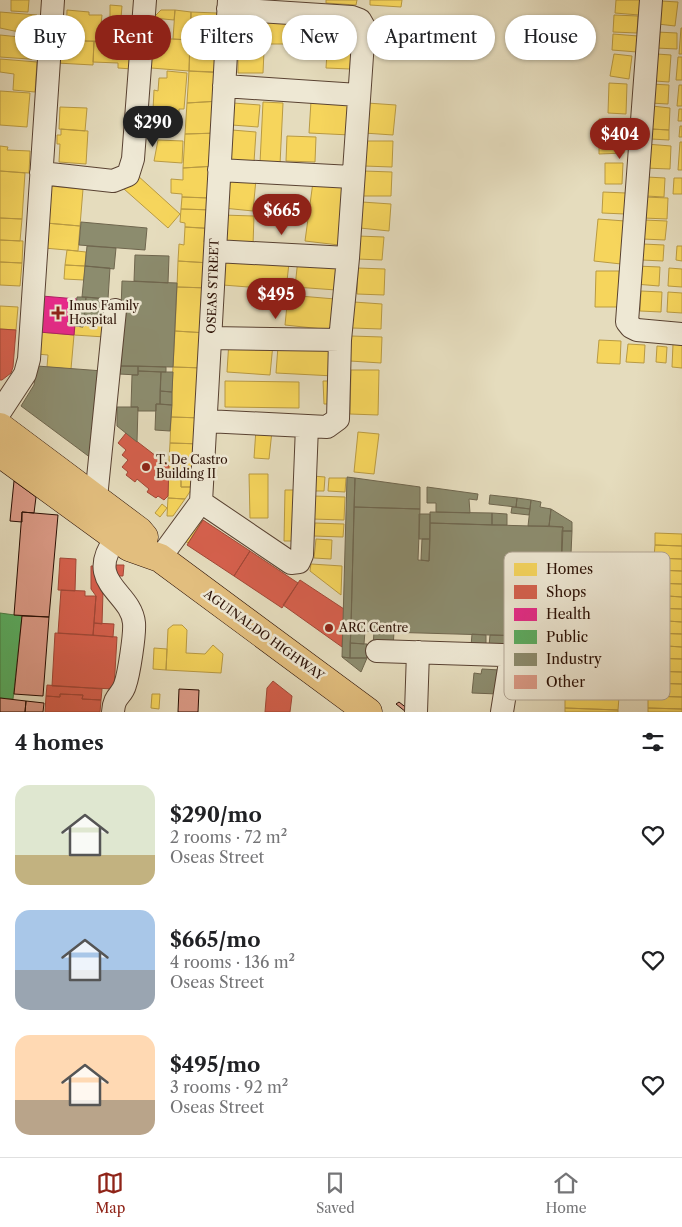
<!DOCTYPE html>
<html lang="en">
<head>
<meta charset="utf-8">
<style>
  body { margin:0; font-family:"Libre Caslon Text",serif; background:#f6f6f6; color:#202124; height:100vh; display:flex; flex-direction:column; font-size:19px; white-space:nowrap }
  * { box-sizing:border-box; margin:0 }
  p { font-size:16px; color:#757577 }
  .icon { flex:none; width:28px; height:28px; fill:none; stroke:currentColor; stroke-width:2; stroke-linecap:round; stroke-linejoin:round }
  .map { position:relative; height:712px; overflow:hidden }
  .drawer { display:flex; flex-direction:column; background:#fff; flex:1 }
  .drawer>* { flex:none }
  .guide { position:absolute; left:15px; top:15px; width:652px; height:45px; display:flex; gap:10px }
  .price { position:absolute; translate:-50% -42px; padding:0 11px; border-radius:18px; background:#8f2418; color:#fff; font-size:16px; line-height:32px; filter:drop-shadow(0 1px 2px #0008) }
  .price::after { content:''; position:absolute; left:50%; top:30px; width:15px; height:11px; margin-left:-8px; background:inherit; clip-path:polygon(0 0,100% 0,50% 100%) }
  .price.active { background:#222; color:#fff }
  ul { padding:0; list-style:none }
  li { display:flex; align-items:center; gap:15px; height:125px; padding:0 15px }
  li span { display:grid; place-items:center; flex:none; width:140px; height:100px; border-radius:15px; color:#555 }
  li>.icon { margin-inline-start:auto }
  span .icon { width:60px; height:60px; fill:#fffc; stroke-width:1 }
  li b { font-size:21px }
  h2 { display:flex; justify-content:space-between; align-items:center; height:60px; padding:0 15px; font-size:21px }
  .pill { padding:0 18px; border-radius:22px; background:#fff; box-shadow:0 1px 4px #0004; font-size:18px; line-height:45px }
  .pill.active { background:#8f2418; color:#fff }
  .menu { display:flex; justify-content:space-around; align-items:center; height:70px; border-top:1px solid #e0e0e0; background:#fff; font-size:14px; color:#757577 }
  .menu a { display:grid; justify-items:center; gap:2px }
  .menu .active { color:#8f2418 }
  .map>svg:first-child { display:block }
</style>
</head>
<body>
<div class="map">
<svg width="682" height="712" viewBox="0 0 682 712">
  <rect width="100%" height="100%" fill="#e5dcbd"/>
  <filter id="stains"><feTurbulence type="fractalNoise" baseFrequency=".004" numOctaves="4"/><feColorMatrix values="0 0 0 0 .2 0 0 0 0 .09 0 0 0 0 .02 0 0 0 .5 -.17"/></filter>
  <radialGradient id="worn" r=".72"><stop offset=".6" stop-color="#630" stop-opacity="0"/><stop offset="1" stop-color="#630" stop-opacity=".3"/></radialGradient>
  <path fill="#f6d55c" stroke="#b99a42" d="M11,0H29L28,12L11,11Z
    M326,0H357L356,5L326,3Z
    M370,0H402L401,7L370,5Z
    M616,0H640L639,15L615,13Z
    M661,1L678,2L675,26L658,24Z
    M110,5L122,6L121,18H110Z
    M67,10L89,12V15H102L101,25H105L104,42L66,40Z
    M161,10H175L174,20L153,18Z
    M175,10L191,12L190,40L173,39Z
    M0,12L37,15L36,36L19,35V32L0,28Z
    M191,12L217,13L220,24L191,22Z
    M614,15L638,16L637,33L613,32Z
    M243,17H294V44H243Z
    M298,18H325L324,39H297Z
    M329,22L352,23L350,69L326,68Z
    M200,23L217,24L216,42L190,40L191,26L200,27Z
    M105,25L132,27V43L104,42Z
    M681,28H682V54H679Z
    M657,32L677,33V49L656,48Z
    M613,34L638,36L637,52L612,50Z
    M0,35L30,38L29,59L0,57Z
    M384,35L401,37L400,55L383,53Z
    M30,38H39L38,60L29,59Z
    M153,38L190,40L189,71L151,68Z
    M190,40L222,42L220,72L189,71Z
    M76,41H94L93,65L57,63L58,46L75,47Z
    M94,41L130,43L129,54H133L132,69L118,68V63L93,62Z
    M238,50L264,51L263,73H238Z
    M614,54L632,56L629,79L610,76Z
    M657,54L671,55L669,82L655,81Z
    M678,57H682V80H676Z
    M0,59L37,62L35,92L13,90L14,74L0,72Z
    M167,71L187,73L184,109H179V113L153,110L154,90L158,91L159,78H167Z
    M189,71L222,73L220,101L187,103Z
    M609,83L627,84L626,114L608,113Z
    M651,84L669,85L668,104L650,103Z
    M679,85H682V106H677Z
    M0,91L30,93L27,127L0,125Z
    M220,101L219,133L185,134L187,103Z
    M311,101L352,103L350,135L309,133Z
    M263,102L283,103L280,164L260,163Z
    M233,103L260,105L258,127L232,125Z
    M367,103L396,105L393,135L364,133Z
    M652,106L670,108L669,130L651,129Z
    M60,107L87,108L85,131L59,129Z
    M679,109H682V121H678Z
    M599,119H623L624,153L599,154Z
    M680,126H682V137H679Z
    M61,129L88,131L86,164L59,162L60,144H57V135H61Z
    M651,129L669,130V140L651,139Z
    M232,130L256,132L254,162L230,160Z
    M219,133L217,166L183,168L185,134Z
    M287,136L316,137L315,162L286,161Z
    M158,140L183,141L182,163L154,161Z
    M365,141H393L392,167L364,166Z
    M680,142H682V170H678Z
    M646,144L671,146L670,169L644,168Z
    M0,146L8,147L7,150L30,151L29,173L0,171Z
    M605,163H623L622,184H605Z
    M215,166L207,198L182,197V194L171,193V179L183,180V168Z
    M0,171L25,173L22,219L0,218Z
    M364,171L392,172L391,196H363Z
    M137,175L180,214L168,228L124,189Z
    M226,176L256,179L253,211L223,208Z
    M647,177L665,178L664,197L646,196Z
    M674,178H682V194H673Z
    M313,182L347,187L339,245L305,241Z
    M49,186L83,189L80,226L46,223Z
    M603,192L626,193L625,214L602,213Z
    M182,197L213,198L212,210L181,209Z
    M645,197L668,198L667,219L644,218Z
    M362,202L391,204L389,231L360,228Z
    M181,209L215,210L214,229L185,227V223L180,222Z
    M222,215L254,216L253,245H221Z
    M0,218L22,219L20,241L0,240Z
    M598,219L625,221L621,264L594,261Z
    M644,220L667,221L665,240L643,239Z
    M46,223L80,226L78,251L44,248Z
    M185,227L205,228L204,242H211L210,263L178,261L179,244L184,245Z
    M358,236L384,237L382,260L357,259Z
    M0,240L23,241L22,263L0,262Z
    M643,244L664,245L663,261L642,260Z
    M677,246H682V261L676,260Z
    M67,250L86,252L85,266L65,265Z
    M225,258L289,263L286,290L223,285Z
    M298,259L339,263L336,290L295,287Z
    M178,261L210,263L209,288L177,287Z
    M0,262L22,263L20,286L0,285Z
    M65,265L85,266L84,280L64,279Z
    M636,266L660,267L659,286L635,284Z
    M358,268L385,269L384,295L357,294Z
    M669,268L682,269V287L668,286Z
    M596,271H619V307H595Z
    M177,287L209,288L207,333L175,331Z
    M641,291L662,292L661,312L640,311Z
    M668,292L682,293V313L667,312Z
    M288,295L335,299L332,330L285,325Z
    M354,302L382,304L381,329L352,328Z
    M0,306L18,307L16,330L0,329Z
    M84,321L106,323L105,337L74,335L75,326L83,327Z
    M175,331L207,333L205,368L173,367Z
    M39,332L74,335L71,369L47,367L48,355L37,354Z
    M351,336L382,337L381,363L350,361Z
    M229,340L273,344L270,375L227,372Z
    M599,340L621,341L620,364L597,363Z
    M628,344L645,345L644,363L626,362Z
    M673,344L682,345V368L672,367Z
    M278,346L335,350L334,376L276,373Z
    M657,346L667,347L666,363L656,362Z
    M173,367L203,368V418L171,417Z
    M351,370H379L378,415L350,414Z
    M225,381L299,382V408L225,407Z
    M323,381H334L335,404H324Z
    M171,417L203,418L202,444L170,443Z
    M256,429L272,431L269,459L254,458Z
    M358,432L379,434L374,474L354,472Z
    M170,443L202,444L201,458L188,457V460H169Z
    M169,460L201,461L193,487H181V478H168Z
    M249,474H268V518H250Z
    M313,476L325,477L324,491H312Z
    M168,478H181V487H193L185,499L168,498Z
    M329,478H346L345,492L328,491Z
    M285,490H298L297,541H284Z
    M313,496L345,497L344,520L312,519Z
    M168,498L185,499L173,516H167Z
    M162,504L167,508L160,517L155,513Z
    M199,519L202,521L188,543L185,541Z
    M315,523L344,524L343,537L314,536Z
    M655,533L682,534V546L655,545Z
    M316,539L332,540L331,559L314,558Z
    M655,545L682,546V559L654,558Z
    M654,558L682,559V571L654,570Z
    M311,564L342,566L341,595L310,571Z
    M654,570L682,571V584L653,583Z
    M653,583L682,584V597L653,595Z
    M653,595L682,597V609L652,608Z
    M652,608L682,609V622L652,620Z
    M652,620L682,622V634L651,633Z
    M173,625H182L187,630L186,653L205,654L213,645L223,654L221,673L166,670L168,629Z
    M651,633L682,634V647L651,645Z
    M651,645L682,647V659L650,658Z
    M154,648L167,649L166,670L153,669Z
    M650,658L682,659V672L649,671Z
    M649,671L682,672V684L649,683Z
    M649,683L682,684V697L648,696Z
    M152,694H160L159,709L151,708Z
    M565,695L619,697L618,710L565,708Z
    M648,696L682,697V709L648,708Z
    M565,708L618,710V712H565Z
    M648,708L682,709V712H648Z"/>
  <path fill="#d6604d" stroke="#a24837" d="M0,329L16,330L13,367L11,373L2,380H0Z
    M126,433L169,466L168,496L164,500L158,496L156,498L147,492L149,489L137,479L135,482L126,475L128,472L122,467L128,460L122,455L126,450L118,443Z
    M203,520L250,551L234,576L187,545Z
    M250,551L298,583L282,608L234,576Z
    M60,558L76,559L75,591L58,590Z
    M114,565H124L123,576H113Z
    M91,566H99V586L103,592L102,624L94,623L96,596L91,589Z
    M300,580L344,609L342,647L283,605Z
    M61,590L85,591V596H96L93,635L58,633Z
    M94,623L114,624L113,637L93,635Z
    M55,633L117,637L114,689L52,686Z
    M273,681L292,696L290,712H265L267,688Z
    M47,685L102,689L101,700L82,699L83,695L60,694V697L46,696Z
    M60,694L83,695L82,699L101,700L100,712H45L46,696L60,697Z"/>
  <path fill="#e7298a" stroke="#ae2162" d="M42,296L77,299L74,335L39,332Z"/>
  <path fill="#5aae61" stroke="#4c7e45" d="M0,613L22,616L13,699L0,698Z"/>
  <path fill="#8c8c6e" stroke="#6f664e" d="M81,222L147,228L145,250L79,245Z
    M87,246L116,248L114,269L85,266Z
    M135,255L169,256L168,283L134,281Z
    M85,266L110,268L108,299L82,297Z
    M122,281L177,283L173,367L119,366Z
    M77,297H86L83,327L75,326Z
    M86,297L108,299L106,323L84,321Z
    M37,366L103,371L95,461L21,406L34,385Z
    M119,366H138V375L119,374Z
    M138,366L166,367V372L138,371Z
    M138,371L161,372L160,404H156V411H138V407H131L132,375H138Z
    M161,372H173L172,392L160,391Z
    M160,391L172,392V405L160,404Z
    M156,404L172,405L170,431L155,430Z
    M117,407H138L137,442L117,426Z
    M347,477L355,478L350,658L342,657Z
    M355,478L420,487V509L354,507Z
    M427,487L478,494L477,500L469,499L470,513L436,512V503H427Z
    M490,495L517,498L516,507L489,504Z
    M517,498L531,500L530,509L516,507Z
    M531,500L541,502L540,507L551,509L549,526H528Z
    M354,507L420,509L418,560L429,561L430,523L563,527L559,637L351,631Z
    M512,507L530,509L529,515L511,513Z
    M551,509L572,522V531H562L563,527L549,526Z
    M430,512L492,513V525L430,523Z
    M492,513L507,514V525H492Z
    M419,514H430V539H419Z
    M562,531H572L567,646L559,645Z
    M422,539H430L429,561L421,560Z
    M351,631H365L364,644L350,643Z
    M374,631L394,632L393,648L373,647Z
    M472,634L486,635V647L471,646Z
    M490,635L537,636V647L489,646Z
    M350,643L367,644V658H350Z
    M342,657L350,658H367L361,672Z
    M482,669L500,670L498,694L472,693L474,673L481,674Z"/>
  <path fill="#db9a86" stroke="#2a0f04" d="M14,481L36,497L34,513L22,512V522L10,521Z
    M22,512L58,515L49,617L14,615Z
    M22,616L49,617L43,696L14,694Z
    M179,689L199,690L198,712H178Z
    M0,698L26,701L25,712H0Z
    M26,701L44,703L43,712H25Z
    M399,702L408,709L406,712L396,704Z"/>
  <g fill="none" stroke-linecap="round" stroke-linejoin="round">
    <defs>
      <path id="minor" d="M651,0L627,322L631,327L637,330L682,334
        M224,86L358,95
        M219,170L352,177
        M41,173L113,181L128,175L133,159L145,0
        M215,251L348,258
        M211,338L340,340
        M0,412L25,374L29,359L53,0
        M206,421L327,427L338,419L340,340L348,258L364,27L360,20L352,17L228,9
        M96,498L115,310
        M201,502L291,563L299,562L302,555L307,426
        M160,558L201,502L229,0
        M377,651L560,657
        M113,712C114,695 122,696 125,685C129,674 135,634 134,623C131,591 83,583 116,538
        M416,712L418,652
        M502,712L511,656"/>
      <path id="highway" d="M0,427L139,531L144,537
        M0,453L129,547L160,558L368,712"/>
    </defs>
    <use href="#minor" stroke="#594232" stroke-width="24"/>
    <use href="#highway" stroke="#2a0f04" stroke-width="29"/>
    <use href="#minor" stroke="#eee8d4" stroke-width="22"/>
    <use href="#highway" stroke="#e2be7e" stroke-width="28"/>
  </g>
  <g fill="#8f2418" stroke="#eee8d4" stroke-width="2">
    <path d="M55.5 305.5h5v5h5v5h-5v5h-5v-5h-5v-5h5z"/>
    <circle cx="146" cy="467" r="5"/>
    <circle cx="329" cy="628" r="5"/>
  </g>
  <g text-anchor="middle" stroke-width="5" stroke-linejoin="round" paint-order="stroke">
    <g font-size="12" fill="#2a0f04" stroke="#eee8d4">
      <text transform="translate(213 286) rotate(-88)" y="4">OSEAS STREET</text>
      <text transform="translate(264 635) rotate(36)" y="4">AGUINALDO HIGHWAY</text>
    </g>
    <g font-size="12" fill="#2a0f04" stroke="#eee8d4" text-anchor="start">
      <text x="69" y="310">Imus Family<tspan x="69" dy="14">Hospital</tspan></text>
      <text x="156" y="464">T. De Castro<tspan x="156" dy="14">Building II</tspan></text>
      <text x="339" y="632">ARC Centre</text>
    </g>
  </g>
  <rect x="504" y="552" width="166" height="148" rx="8" fill="#eee8d4" stroke="#b3a796" stroke-width="1"/>
  <rect x="514" y="563" width="23" height="13" fill="#f6d55c"/>
  <rect x="514" y="585" width="23" height="14" fill="#d6604d"/>
  <rect x="514" y="608" width="23" height="13" fill="#e7298a"/>
  <rect x="514" y="630" width="23" height="14" fill="#5aae61"/>
  <rect x="514" y="653" width="23" height="13" fill="#8c8c6e"/>
  <rect x="514" y="675" width="23" height="14" fill="#db9a86"/>
  <g font-size="14" fill="#2a0f04">
    <text x="546" y="574">Homes</text>
    <text x="546" y="597">Shops</text>
    <text x="546" y="619">Health</text>
    <text x="546" y="642">Public</text>
    <text x="546" y="664">Industry</text>
    <text x="546" y="687">Other</text>
  </g>
  <rect width="100%" height="100%" filter="url(#stains)"/>
  <rect width="100%" height="100%" fill="url(#worn)"/>
</svg>
<b class="price active" style="left:153px;top:148px">$290</b>
<b class="price" style="left:620px;top:160px">$404</b>
<b class="price" style="left:282px;top:236px">$665</b>
<b class="price" style="left:276px;top:320px">$495</b>
<div class="guide">
<a class="pill">Buy</a>
<a class="pill active">Rent</a>
<a class="pill">Filters</a>
<a class="pill">New</a>
<a class="pill">Apartment</a>
<a class="pill">House</a>
</div>
</div>
<section class="drawer">
<h2>4 homes<svg class="icon" aria-label="filters" viewBox="0 0 24 24"><path d="M4 7h16M4 17h16"/><circle cx="9" cy="7" r="2"/><circle cx="15" cy="17" r="2"/></svg></h2>
<ul>
<li><span style="background:linear-gradient(#dfe7d0 70%,#c2b280 0)"><svg class="icon" aria-label="home" viewBox="0 0 24 24"><path d="M3 11l9-7 9 7M6 9v11h12V9"/></svg></span><div><b>$290/mo</b><p>2 rooms · 72 m²</p><p>Oseas Street</p></div><svg class="icon" aria-label="heart" viewBox="0 0 24 24"><path d="M12 20l-8-8c-3-5 5-10 8-4 3-6 11-1 8 4z"/></svg></li>
<li><span style="background:linear-gradient(#a9c7e8 60%,#9aa5b1 0)"><svg class="icon" aria-label="home" viewBox="0 0 24 24"><path d="M3 11l9-7 9 7M6 9v11h12V9"/></svg></span><div><b>$665/mo</b><p>4 rooms · 136 m²</p><p>Oseas Street</p></div><svg class="icon" aria-label="heart" viewBox="0 0 24 24"><path d="M12 20l-8-8c-3-5 5-10 8-4 3-6 11-1 8 4z"/></svg></li>
<li><span style="background:linear-gradient(#ffd9b3 65%,#b9a48a 0)"><svg class="icon" aria-label="home" viewBox="0 0 24 24"><path d="M3 11l9-7 9 7M6 9v11h12V9"/></svg></span><div><b>$495/mo</b><p>3 rooms · 92 m²</p><p>Oseas Street</p></div><svg class="icon" aria-label="heart" viewBox="0 0 24 24"><path d="M12 20l-8-8c-3-5 5-10 8-4 3-6 11-1 8 4z"/></svg></li>
</ul>
</section>
<nav class="menu">
<a class="active"><svg class="icon" aria-label="map" viewBox="0 0 24 24"><path d="M3 6l6-2 6 2 6-2v14l-6 2-6-2-6 2zM9 4v14M15 6v14"/></svg>Map</a>
<a><svg class="icon" aria-label="saved" viewBox="0 0 24 24"><path d="M7 4h10v16l-5-4-5 4z"/></svg>Saved</a>
<a><svg class="icon" aria-label="home" viewBox="0 0 24 24"><path d="M3 11l9-7 9 7M6 9v11h12V9"/></svg>Home</a>
</nav>
</body>
</html>
